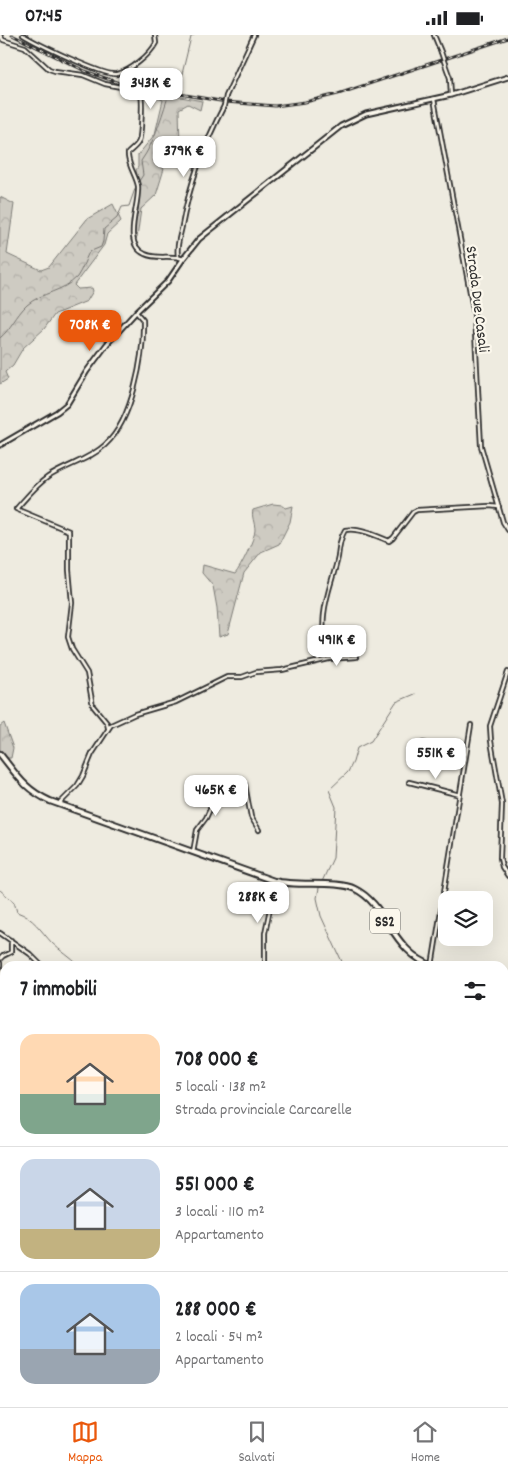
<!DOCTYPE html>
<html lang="it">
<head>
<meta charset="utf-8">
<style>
  body { margin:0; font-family:Dekko,sans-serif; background:#f6f6f6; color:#202124; height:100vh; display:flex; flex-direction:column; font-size:19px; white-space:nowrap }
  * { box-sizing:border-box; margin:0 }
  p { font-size:16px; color:#757577 }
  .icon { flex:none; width:28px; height:28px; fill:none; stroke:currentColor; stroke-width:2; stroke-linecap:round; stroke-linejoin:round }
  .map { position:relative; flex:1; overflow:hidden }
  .details { position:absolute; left:0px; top:926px; width:509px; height:446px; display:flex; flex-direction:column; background:#fff; border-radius:15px 15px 0 0; box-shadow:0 5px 20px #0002 }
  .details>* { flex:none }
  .tools { position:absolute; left:438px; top:856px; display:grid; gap:10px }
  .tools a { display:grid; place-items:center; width:55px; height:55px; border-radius:10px; background:#fff; box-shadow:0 5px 20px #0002; font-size:25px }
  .price { position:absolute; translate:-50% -42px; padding:0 11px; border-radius:10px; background:#fff; color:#222; font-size:16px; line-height:32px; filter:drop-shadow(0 1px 2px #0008) }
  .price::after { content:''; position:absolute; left:50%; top:30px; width:15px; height:11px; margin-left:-8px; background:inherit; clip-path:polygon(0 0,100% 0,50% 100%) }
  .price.on { background:#ea580c; color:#fff }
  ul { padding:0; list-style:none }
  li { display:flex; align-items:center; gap:15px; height:125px; padding:0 20px }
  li+li { border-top:1px solid #e0e0e0 }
  li span { display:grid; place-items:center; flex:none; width:140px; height:100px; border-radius:15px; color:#555 }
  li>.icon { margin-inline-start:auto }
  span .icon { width:60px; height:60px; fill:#fffc; stroke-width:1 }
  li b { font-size:21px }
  h2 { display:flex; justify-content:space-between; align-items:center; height:60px; padding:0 20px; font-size:21px }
  .status { display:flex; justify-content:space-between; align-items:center; height:35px; padding:0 25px; background:#fff; direction:ltr }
  .status svg { height:14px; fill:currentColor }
  .menu { display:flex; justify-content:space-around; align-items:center; height:70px; border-top:1px solid #e0e0e0; background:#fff; font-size:14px; color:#757577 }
  .menu a { display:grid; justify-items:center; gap:2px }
  .menu .on { color:#ea580c }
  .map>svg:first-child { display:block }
</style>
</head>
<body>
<div class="status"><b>07:45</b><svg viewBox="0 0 49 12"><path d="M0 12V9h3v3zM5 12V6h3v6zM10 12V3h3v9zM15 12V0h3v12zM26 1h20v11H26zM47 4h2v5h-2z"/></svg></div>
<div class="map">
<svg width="508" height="1372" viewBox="0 0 508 1372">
  <defs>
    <pattern id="forest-crowns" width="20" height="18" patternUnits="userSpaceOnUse" patternTransform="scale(1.25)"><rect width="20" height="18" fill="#cecbc2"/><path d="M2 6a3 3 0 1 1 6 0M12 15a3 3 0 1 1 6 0" fill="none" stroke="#b1aea7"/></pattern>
  </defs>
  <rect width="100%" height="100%" fill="#eeebe0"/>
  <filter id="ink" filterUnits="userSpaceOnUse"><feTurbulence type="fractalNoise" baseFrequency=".02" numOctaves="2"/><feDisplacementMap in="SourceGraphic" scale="10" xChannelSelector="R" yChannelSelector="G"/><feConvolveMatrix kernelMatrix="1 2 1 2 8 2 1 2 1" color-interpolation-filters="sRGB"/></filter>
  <g filter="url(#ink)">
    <path fill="url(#forest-crowns)" stroke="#7c7b76" d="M138,54L202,66L200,75L188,69L179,74L180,110L168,124L161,125L159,130L164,134L156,160L141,174L137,203L134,205L133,195L138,174L139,150L136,135L138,132V120L155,99L163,65L145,58L140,57Z
      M0,162L14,169L7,219L41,235L49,232L87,184L113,169L121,186L107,199L104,210L74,250L78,254L92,253L93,256L87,266L55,279L44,294L23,313L13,330L5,337L8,344L0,349Z
      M273,469L282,470L286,473L293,471L290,487L279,509L261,517L244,538L228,599L219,602L217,573L213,551L202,538L203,530L235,539C241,532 255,503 255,495C255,488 251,481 253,475Z
      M4,688L13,713L11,723H7L0,715V691Z"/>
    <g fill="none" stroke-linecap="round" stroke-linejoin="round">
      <path stroke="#74726e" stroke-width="1" d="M169,51L171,47L182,39L191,2L194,0
        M139,146L143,140L141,126C154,108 160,86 167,65
        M0,303C11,294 16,280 27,270C42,257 63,257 77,242C82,235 85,225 89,217L101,212L103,206L104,194L117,183L122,172L129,171L136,151
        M0,855L14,867L17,877C34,883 40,895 52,908C60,916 71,922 79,931
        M344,931L321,881L317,863L319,853L333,823L336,772L329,755L348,737L353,727L357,713L371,706L396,667L415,659
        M370,1368L371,1372"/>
      <defs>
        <path id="minor" d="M0,0L3,5L25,12L49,34L55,36L83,40L105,49L136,55C139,57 140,59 141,61C143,66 141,101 139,106C137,111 132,114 128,118V121C129,132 136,141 138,151C140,171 121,209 145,219C157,225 172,219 183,224
          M23,0C36,8 105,42 117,39C130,36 150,20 156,8L155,0
          M434,0L441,17
          M445,29L450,43L451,60
          M226,61L254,0
          M178,221C176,210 180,202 182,191C190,147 203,111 224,71
          M318,625C326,611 322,594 324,579C326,559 334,541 338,522C339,512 340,503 345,495C357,492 378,501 389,506L393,503L413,477L417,475L489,471L499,472
          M108,693L107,688L93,671L87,638L72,614L68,602L72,568L69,535V496L16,474C26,463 36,450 48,442C66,430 89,425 105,410C133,385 144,320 143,285L136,277
          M423,708L465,719
          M409,747L460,760
          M59,769L77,751L83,741L92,719L111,690L135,679L176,667L227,642H242L256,637L282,635L329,624L356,622
          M193,817L197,795L206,783L211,772L225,756L244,747L245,750L251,782L259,795
          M0,898L30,919L42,931
          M0,924L3,921L11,917V905
          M0,928V932
          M265,931V898L274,854V846
          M432,931L471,690
          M0,1017L5,1019"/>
        <path id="tertiary" d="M434,64L474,279L481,411L503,487L508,495
          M508,637L490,691L491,706L502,769L500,823L502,832L508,841"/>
        <path id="secondary" d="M0,410L57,377L67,369L87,336L107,309L136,277L168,246L183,224L199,204L341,91L366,79L451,60L508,42"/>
        <path id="primary" d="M0,719C17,740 24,754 50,766L274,846C298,852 336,845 355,854C388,870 392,918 434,931
          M504,952L508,953"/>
      </defs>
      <use href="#minor" stroke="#2b2b2b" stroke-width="6"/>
      <use href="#tertiary" stroke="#2b2b2b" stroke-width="6"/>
      <use href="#secondary" stroke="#2b2b2b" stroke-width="7"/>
      <use href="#primary" stroke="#2b2b2b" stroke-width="8"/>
      <use href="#minor" stroke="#fbf7ec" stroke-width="2.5"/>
      <use href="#tertiary" stroke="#fbf7ec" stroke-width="2.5"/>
      <use href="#secondary" stroke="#fbf7ec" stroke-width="3"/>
      <use href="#primary" stroke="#fbf7ec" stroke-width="4"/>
      <defs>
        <path id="rail" d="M12,0L85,36L122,49L226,67L275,71L305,67L338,59L508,3"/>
      </defs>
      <use href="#rail" stroke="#2b2b2b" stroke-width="3"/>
      <use href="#rail" stroke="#fbf7ec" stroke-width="1" stroke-dasharray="4" stroke-linecap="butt"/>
      <defs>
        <path id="minor-bridge" d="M441,17L445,29
          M224,71L226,61"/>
      </defs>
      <use href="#minor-bridge" stroke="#2b2b2b" stroke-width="6" stroke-linecap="butt"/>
      <use href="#minor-bridge" stroke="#fbf7ec" stroke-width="2.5"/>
    </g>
  </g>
  <g text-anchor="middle" stroke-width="4.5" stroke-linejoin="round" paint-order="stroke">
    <rect fill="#fbf7ec" stroke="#696865" stroke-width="1" x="370" y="873.5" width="30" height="25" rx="4"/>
    <g font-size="15" font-weight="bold" fill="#2b2b2b">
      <text x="385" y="891">SS2</text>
    </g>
    <g font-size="16" fill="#2b2b2b" stroke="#fbf7ec">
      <text transform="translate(479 264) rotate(83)" y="6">Strada Due Casali</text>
    </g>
  </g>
</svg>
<div class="tools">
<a><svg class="icon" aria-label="layers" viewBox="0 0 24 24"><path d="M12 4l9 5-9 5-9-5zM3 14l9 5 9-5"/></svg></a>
</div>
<b class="price" style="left:151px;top:75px">343K €</b>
<b class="price" style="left:184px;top:143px">379K €</b>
<b class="price on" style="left:90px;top:317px">708K €</b>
<b class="price" style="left:337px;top:632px">491K €</b>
<b class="price" style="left:436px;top:745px">551K €</b>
<b class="price" style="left:216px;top:782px">465K €</b>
<b class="price" style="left:258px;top:889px">288K €</b>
<section class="details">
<h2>7 immobili<svg class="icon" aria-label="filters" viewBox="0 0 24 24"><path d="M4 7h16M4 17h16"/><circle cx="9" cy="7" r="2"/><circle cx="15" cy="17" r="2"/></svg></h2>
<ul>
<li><span style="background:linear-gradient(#ffd9b3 60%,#7fa58c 0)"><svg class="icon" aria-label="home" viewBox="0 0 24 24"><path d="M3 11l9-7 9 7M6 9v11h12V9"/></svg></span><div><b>708 000 €</b><p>5 locali · 138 m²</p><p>Strada provinciale Carcarelle</p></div></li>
<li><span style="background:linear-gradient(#c9d6e8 70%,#c2b280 0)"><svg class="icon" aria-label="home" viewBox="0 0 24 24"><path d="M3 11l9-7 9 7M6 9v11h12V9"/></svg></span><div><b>551 000 €</b><p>3 locali · 110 m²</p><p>Appartamento</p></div></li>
<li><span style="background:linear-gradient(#a9c7e8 65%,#9aa5b1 0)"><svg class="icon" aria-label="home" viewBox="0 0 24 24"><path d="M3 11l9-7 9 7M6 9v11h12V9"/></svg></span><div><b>288 000 €</b><p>2 locali · 54 m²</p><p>Appartamento</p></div></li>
</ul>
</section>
</div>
<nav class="menu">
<a class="on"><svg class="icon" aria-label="map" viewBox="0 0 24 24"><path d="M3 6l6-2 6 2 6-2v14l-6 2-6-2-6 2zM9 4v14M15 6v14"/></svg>Mappa</a>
<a><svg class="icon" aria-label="saved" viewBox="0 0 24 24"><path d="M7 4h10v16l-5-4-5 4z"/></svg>Salvati</a>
<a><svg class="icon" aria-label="home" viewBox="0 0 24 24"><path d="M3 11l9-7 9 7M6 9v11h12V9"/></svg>Home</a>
</nav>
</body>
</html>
